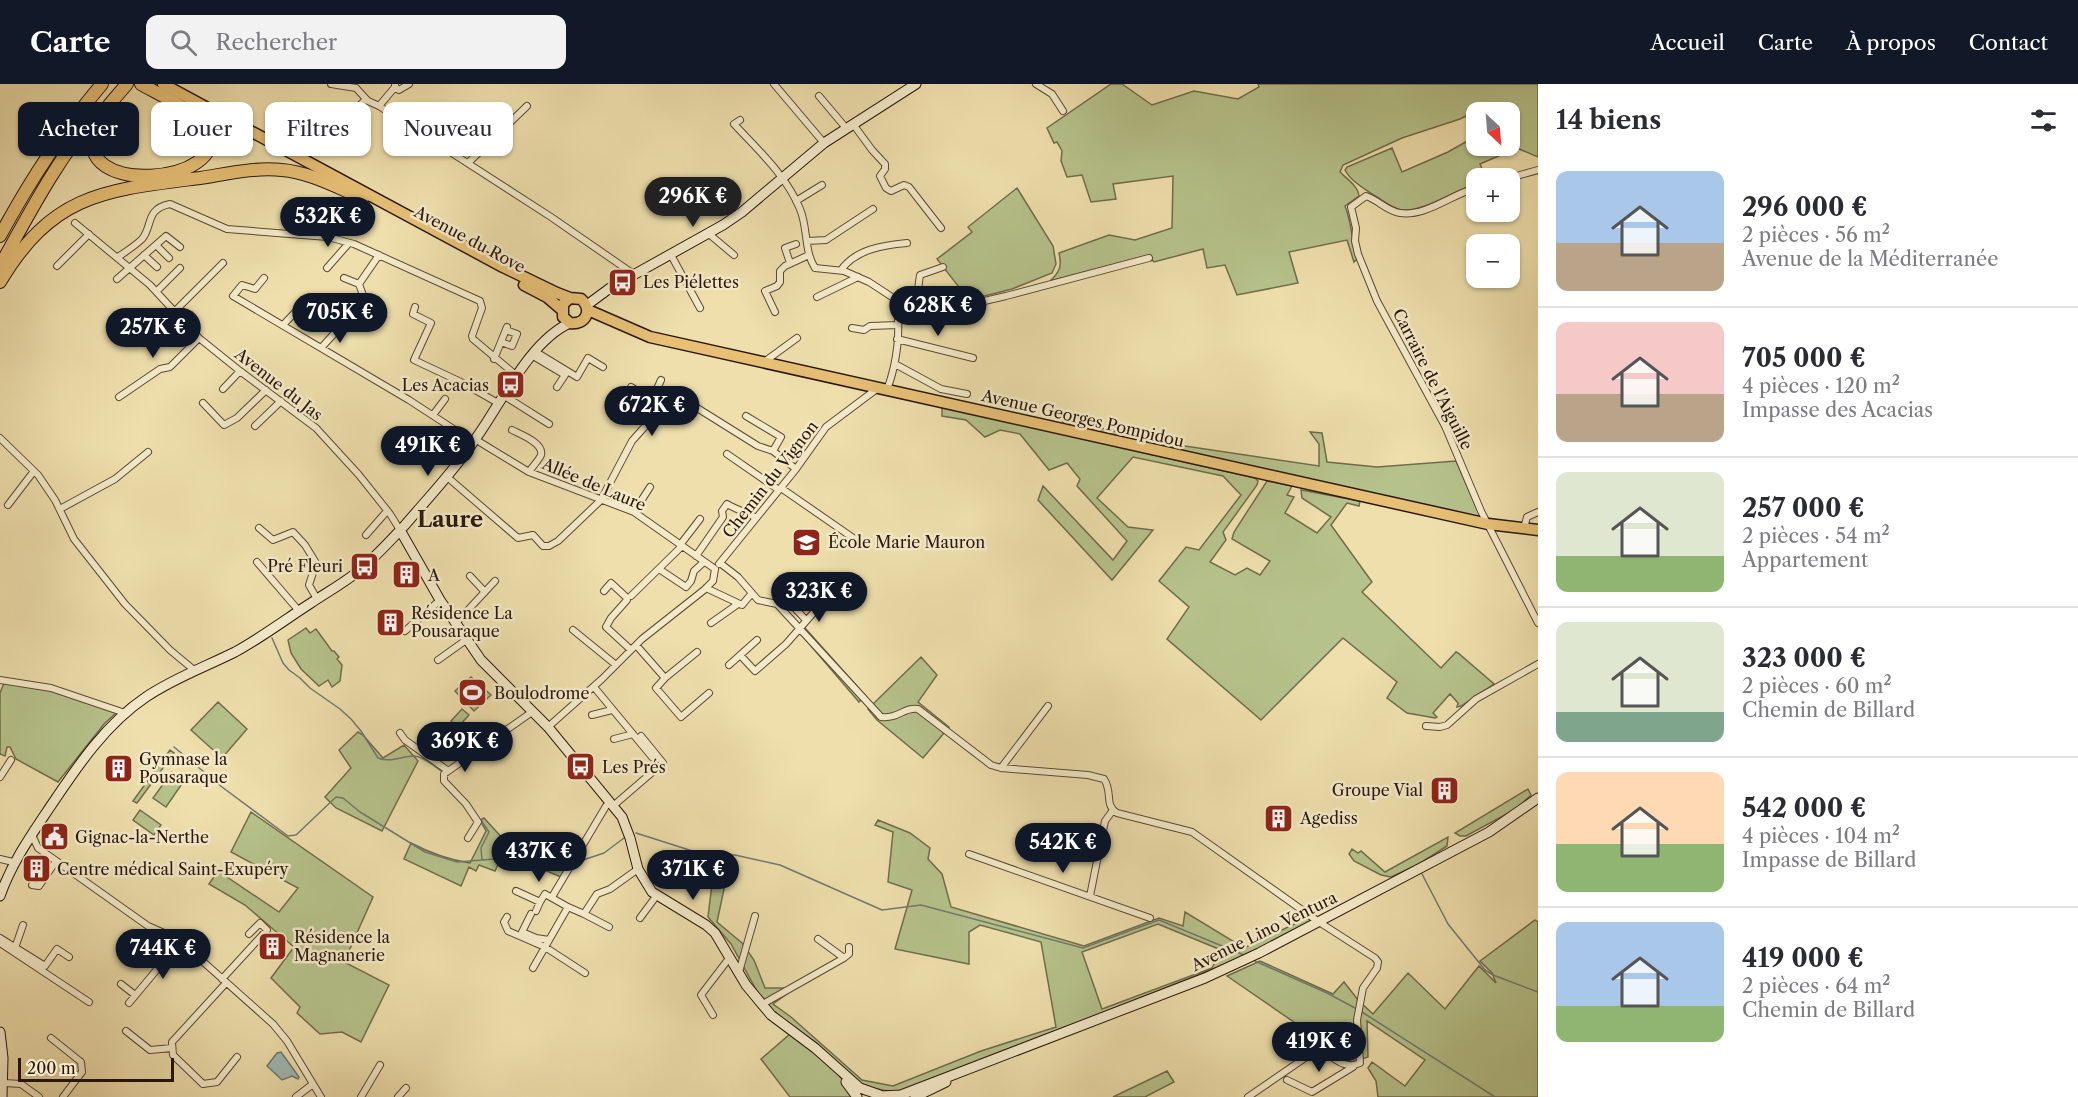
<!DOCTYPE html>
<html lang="fr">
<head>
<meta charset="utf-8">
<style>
  body { margin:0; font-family:"Libre Caslon Text",serif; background:#f2f2f3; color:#2b2b33; height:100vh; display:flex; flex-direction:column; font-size:22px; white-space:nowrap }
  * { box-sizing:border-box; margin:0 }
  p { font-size:20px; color:#7c7c81 }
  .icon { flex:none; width:33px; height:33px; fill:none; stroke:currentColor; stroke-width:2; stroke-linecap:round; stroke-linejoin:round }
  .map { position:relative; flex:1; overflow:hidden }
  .sheet { display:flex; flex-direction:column; background:#fff; width:540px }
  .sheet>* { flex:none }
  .hud { position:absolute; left:18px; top:18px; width:570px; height:54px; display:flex; gap:12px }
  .needle { width:39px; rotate:154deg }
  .fabs { position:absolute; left:1466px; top:18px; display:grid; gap:12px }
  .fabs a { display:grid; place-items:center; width:54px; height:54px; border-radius:12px; background:#fff; box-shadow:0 2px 4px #0004; font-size:30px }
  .scale { position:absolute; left:18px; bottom:15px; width:156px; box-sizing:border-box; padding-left:6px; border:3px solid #2a170c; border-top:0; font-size:16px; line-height:21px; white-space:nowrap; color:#2a170c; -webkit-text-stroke:4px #f4eac9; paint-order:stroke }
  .price { position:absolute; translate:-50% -51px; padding:0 14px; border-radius:21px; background:#111827; color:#fff; font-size:20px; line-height:39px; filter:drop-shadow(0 2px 3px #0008) }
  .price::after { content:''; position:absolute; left:50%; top:36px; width:18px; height:14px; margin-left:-9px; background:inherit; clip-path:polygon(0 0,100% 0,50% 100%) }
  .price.active { background:#222; color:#fff }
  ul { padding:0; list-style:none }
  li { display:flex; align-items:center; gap:18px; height:150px; padding:0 18px }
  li+li { border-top:2px solid #e1e1e2 }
  li span { display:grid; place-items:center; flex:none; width:168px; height:120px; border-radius:12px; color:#555 }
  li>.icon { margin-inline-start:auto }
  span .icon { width:72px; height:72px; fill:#fffc; stroke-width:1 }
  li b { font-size:26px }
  h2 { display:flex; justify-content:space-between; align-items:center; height:72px; padding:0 18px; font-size:26px }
  .chip { padding:0 21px; border-radius:12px; background:#fff; box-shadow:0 2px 4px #0004; font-size:21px; line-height:54px }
  .chip.active { background:#111827; color:#fff }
  header { display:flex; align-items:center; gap:36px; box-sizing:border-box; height:84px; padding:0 30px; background:#111827; color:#fff }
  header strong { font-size:28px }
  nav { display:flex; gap:33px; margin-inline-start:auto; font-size:21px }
  .search { width:420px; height:54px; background:#f2f2f3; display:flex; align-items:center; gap:15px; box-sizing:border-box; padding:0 21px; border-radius:12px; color:#7c7c81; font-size:22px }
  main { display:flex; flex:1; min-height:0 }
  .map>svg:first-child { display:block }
</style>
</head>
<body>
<header>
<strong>Carte</strong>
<div class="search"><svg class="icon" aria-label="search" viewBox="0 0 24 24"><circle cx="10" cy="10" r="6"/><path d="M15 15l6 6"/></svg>Rechercher</div>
<nav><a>Accueil</a><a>Carte</a><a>À propos</a><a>Contact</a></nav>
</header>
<main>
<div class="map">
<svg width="1538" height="1013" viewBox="0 0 1538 1013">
  <rect width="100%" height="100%" fill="#eedfac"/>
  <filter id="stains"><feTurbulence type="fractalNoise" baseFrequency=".00333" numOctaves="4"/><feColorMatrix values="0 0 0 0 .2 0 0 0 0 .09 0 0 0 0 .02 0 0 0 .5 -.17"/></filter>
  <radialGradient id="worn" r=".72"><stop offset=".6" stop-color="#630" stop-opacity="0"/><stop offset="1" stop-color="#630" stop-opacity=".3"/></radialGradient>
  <path fill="#b6c28b" stroke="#706c4c" stroke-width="1.5" fill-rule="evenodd" d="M1111,0H1122L1152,21L1194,7L1238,15L1259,3L1258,0H1538V73L1517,64L1480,80L1486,94H1476V100C1455,106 1422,129 1401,126C1391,124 1381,115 1372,110C1363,104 1350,96 1345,86L1347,83L1392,64L1402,88L1448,68L1476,52V62H1509V28H1502L1492,19L1460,35L1402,54L1343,81L1340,88C1347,95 1358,102 1359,112L1345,122C1352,140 1352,157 1357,175L1354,178L1347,156L1289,168L1298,199L1237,211L1225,181L1207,184L1203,165L1154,178L1148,171L1050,197C1060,188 1062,182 1059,169L1109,151L1135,156L1172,144L1173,92L1113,100L1116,115L1091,118L1082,91L1067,93L1061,77L1062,67L1057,58L1054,59L1047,44Z
    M1017,104L1053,162L1056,180L1052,189L1012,205L969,216L937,175L972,148L968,143Z
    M942,323L1255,394L1258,397L1257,401L1223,448L1226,456L1210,478L1235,491L1247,484L1260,491L1270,477L1232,455L1234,448L1267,397L1292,402L1287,411L1294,413L1285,429L1317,449L1331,433L1302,414L1301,406L1360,417L1359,422L1347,419L1331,441L1372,498L1362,508L1441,584L1456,568L1458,569L1494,600L1461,622L1457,623L1458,619L1450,610L1433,629L1437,633L1435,634L1407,629L1387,614L1397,598L1343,554L1261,636L1167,555L1189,523L1159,497L1186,463L1199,466L1241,411L1223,392L1133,373L1097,414L1128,443L1153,446L1112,496L1038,416L1043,402L1113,476L1127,457L1077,402L1080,395L1067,379L1049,386L1020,350L1000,346L985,353L966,336L942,332Z
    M1076,335L1081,340L1185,362L1319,382V360L1310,348L1322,349L1327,378L1377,383L1456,377L1480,431L1475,433L1064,340L1063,338Z
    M306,544L310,549L316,545L332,567H334L339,573L337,575L342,581L340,597L332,603L328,596L319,602L301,585L291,569L288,556Z
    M805,544L865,611L859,618L800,549Z
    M921,573L937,591L918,618L949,643L923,674L877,636L868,625Z
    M471,593L491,611L474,627L455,607Z
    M4,599L53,607L116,629L104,640L58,698L16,675L10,663H7L5,672L0,670V609Z
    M218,618L247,645L222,674L191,646Z
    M462,625L469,631L458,643L451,637Z
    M358,648L363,651L383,674L404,661L418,677L382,747L336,724L325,713L351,684L339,666Z
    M170,666L174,669L137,719L133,717Z
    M172,688L184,697L166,723L153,714Z
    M1528,705L1531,711L1516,725L1466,752H1460L1455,749Z
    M140,726L161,741L154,751L133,736Z
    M251,728L373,813L344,878L389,901L361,958L342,948L320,950L297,929L300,923L271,894L294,863L245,821L209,800L218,787L279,828L298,804L231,768Z
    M484,734L516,769L543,770L571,776L561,793L523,777L500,776L495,787L479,781L476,787L469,783L461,802L404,775L411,759C430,769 449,776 470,779L486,747L480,736Z
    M878,736L910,749L930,764L928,775L942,790L951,823L1084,862L1159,834L1183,842L1185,828L1244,864L1307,834L1311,836L1310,839L1241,874L903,1007C896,1009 869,1004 862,1001L815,958L771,926L758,909L731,860L708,833L715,775L731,772L717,838L742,859L754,876L765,904H784L788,909L773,920L791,933L862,996L893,1002L981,967L1056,943L1041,858L980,841L969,848V880L895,865L912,806L888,798L893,748L875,741ZM1158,840L1221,866L1212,884L1102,925L1082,868Z
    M1448,753L1447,762L1419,780L1391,793L1381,791L1354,777L1349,770L1352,765L1358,769L1361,767L1385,788Z
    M1535,836L1538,838V1013H1378L1376,997L1368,984L1372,978L1405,1002L1425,976L1367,937L1368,973L1352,978L1227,892L1260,877L1333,910L1344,898L1358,916L1373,930L1408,889L1445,925L1479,882L1496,899L1492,889L1480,877Z
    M790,950C813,967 841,986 853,1013H790L761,975Z
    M1167,987L1174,998L1145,1013H1113Z"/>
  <path fill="#9ebab4" stroke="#707971" stroke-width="1.5" d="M281,968L299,993L298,995L292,992L282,996L267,982L277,969Z"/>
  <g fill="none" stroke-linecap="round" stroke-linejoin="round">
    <path stroke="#707971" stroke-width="1.5" d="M272,554L283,579L289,586L300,594L310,604L340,625L351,635L361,647L378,674C390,679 402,672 414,672C424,673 433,681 441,687
      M174,663L222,703L288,752L296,751L336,713L343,714L360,728L425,768L457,778L543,771
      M481,736L489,748L481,764L482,776
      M636,749L705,771H735L780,781L882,826L921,821L1083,864L1159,836L1244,871
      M577,778L604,769L624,754
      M1422,790L1448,840L1485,886L1493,891L1538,908
      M1255,877L1327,909L1355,924
      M1362,928L1495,1013"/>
    <defs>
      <path id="street" d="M331,0L356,4
        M395,0V3L379,22L551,133L635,191
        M774,0L824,59
        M1036,0L1052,10L1063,27
        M395,3L399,6L409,0
        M356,4L368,17L379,22
        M819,12L846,44
        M296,22L342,39L366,15
        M740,36L734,40C758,66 786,91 800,125C808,144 804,167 815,184L844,187L869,198L895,215C902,244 897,279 887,306
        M853,40L872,66L885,80V85L880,92L886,104L891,107L904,101L909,103L941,144
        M468,79L527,22
        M1509,94L1538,86
        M1476,104C1452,110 1426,133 1400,129C1387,127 1378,116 1366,112L1351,123L1356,144L1355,157L1358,170L1377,217L1445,342L1481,427L1538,539
        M796,117L822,101
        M75,139L150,201L199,254L240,287L316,344L359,391L390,430L400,446
        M709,150L734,171
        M807,157L826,156L873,125
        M156,161L169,174
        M144,171L157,183
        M379,171L359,200L364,214L383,232
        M671,171L700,224
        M118,173C125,168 135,162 142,155C153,142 145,125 170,120L227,145L328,153L354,160L480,217L482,224L472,252L473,255L517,292
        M790,179L785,164L796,160
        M57,182L89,150
        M327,184L349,159
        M841,186C856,165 884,161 907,159
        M264,194L255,205L242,201L233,212L409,316L472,357H478L529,388L634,428L715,485
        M344,194L359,200
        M117,195L166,152L180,163
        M157,207L180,184
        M817,213L858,193
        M415,223L413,230L431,239L414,276L461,298L498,319
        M174,228L223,179
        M775,228L765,207L777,202L780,198V187L785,182L809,171
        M914,234L920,191L943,183
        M898,237L1006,212L1149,174
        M283,241L303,220
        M852,244L864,246L870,242L898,241
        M168,254L184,239
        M897,255L973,274
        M501,258L512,262L517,250L506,246
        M321,264L342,241
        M536,268L577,293L588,274L603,283
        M533,272L565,291L557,303
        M494,275L507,243
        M764,278L797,254
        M895,280L941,305L967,310
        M223,305L240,287
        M503,311L549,340
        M119,313L160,285L170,283L199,254
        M652,316L661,296
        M686,317L660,311V322L668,328L677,326L686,317L758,362L773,367L796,385
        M203,319L224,341L237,334L266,306
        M656,330L668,332
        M433,331L445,315
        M746,332L781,353L773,367
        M255,342L281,317
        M512,346C520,350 544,359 541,371C539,376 532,383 529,388
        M0,354L38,391L55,416L74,455L125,520L170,566L194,586
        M727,370L779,406
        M446,392L518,454L533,451L543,462H549L558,457L601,416L632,357L656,330L652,316L631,303
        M781,404L859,458
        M8,421L34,387
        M60,425L115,395L148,368
        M634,428L650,403
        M259,444L273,456L293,448L305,461L316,479L309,501L317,515
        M1524,444L1527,433L1538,428
        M366,451L387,427
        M680,461L700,435
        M696,472L723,433L722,427L727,420C737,426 747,428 756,434
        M257,478L299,527
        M720,479L738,493L758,516L777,520L881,633C899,635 903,623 918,625L991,681L1001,684L1088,691L1104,695C1113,708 1104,721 1117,729L1192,748L1319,838L1375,874L1378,878L1377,884L1363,904L1357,936L1360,979C1343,987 1333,971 1318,965L1248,1013
        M719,480L796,385L826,343L878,304
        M659,485L686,503L691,497L694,487L704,478
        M470,492L485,508
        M706,504L742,521L752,509
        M604,507L611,499L626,513L627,516L611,534L606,543L631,566
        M631,512L682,462
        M787,516L806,536
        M711,539L738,520
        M455,540L495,497
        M573,546L616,581
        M405,547L440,516
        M636,561L665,594L656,604L681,633L709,609
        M740,571L755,587L786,560L822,519
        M438,576L466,556
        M729,581L757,556
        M665,594L697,568
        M0,596L51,604L125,629
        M594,603L652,673
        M592,631L612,626
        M1426,642L1440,643L1447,641L1476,615L1538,580
        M548,643L602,595L642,555L704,506L713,497L715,485
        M400,649L405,656L447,686
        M614,655L633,650
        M1001,684L1048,622
        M0,693L11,676
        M613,722L663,679L641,652
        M32,751L38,764L148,842L164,849L190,866L273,940L287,957L321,1013
        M468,754L478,738L466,720L444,697V690L532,628
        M538,767L573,775
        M969,770L1150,834
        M0,775L13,778
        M32,801L39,802L56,777
        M516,807L540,818L545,810L568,823
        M1090,812L1105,737L1113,726
        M552,813L606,722L611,719
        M536,827L540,818
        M531,830L522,848L536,854L549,856
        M584,830L609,843
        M507,833L504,838L508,847L545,863L585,889
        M640,834L657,811
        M0,854L45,882L57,865L69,873
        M0,859L89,918
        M15,864L23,841
        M844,874L849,870V863
        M533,884L568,823L584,830L597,810L610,805L638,785
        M739,888L755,832
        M222,895L267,846L260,839L249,850
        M226,899L172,958L173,971L203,1000L217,998L237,973
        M121,900L135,911
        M129,919L179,859
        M761,921L844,874L818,855
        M713,931L701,911L730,873
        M126,947L150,966L172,964
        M51,954L81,978L82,988L63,1013
        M1287,996L1312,1008L1353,983
        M4,999L21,1000L39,1013
        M296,1013L313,1000
        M361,1013L380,981
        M398,1013L406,1004"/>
      <path id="secondary" d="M587,221L610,204L723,141L742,128L824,59L916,0
        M400,446L440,516L481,576L548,643L622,733L630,754L638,785L652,808L706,841L715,849L746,901L771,931L815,964L860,1004L880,1011
        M0,812C11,781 28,756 46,729C75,686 103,642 146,613C174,594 205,583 235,568C261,554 286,535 311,519C326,509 342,500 356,489C374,475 390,457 405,441C428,414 454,387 474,357C500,322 529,257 570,239
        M0,948L3,974L2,1013
        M846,998L857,1013
        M881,1012L901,1011L1205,894L1259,869L1489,748L1538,714
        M915,1013L946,998"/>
      <path id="primary" d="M163,0L503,183L557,209L570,214L581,215C593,226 586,241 570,239L563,233V220L570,214
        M524,201L547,213L561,225
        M588,226L650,253L1488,440L1538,446"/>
      <path id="highway" d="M127,0C116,13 101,28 95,44C69,115 232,99 208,47C199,28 158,10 141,0
        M0,152C29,98 62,47 102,0
        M0,182C29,130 58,74 97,29
        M0,198C53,109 105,106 200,94C226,90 255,83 282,86C309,88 338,104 363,114"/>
    </defs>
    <use href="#street" stroke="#5b4934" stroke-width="8"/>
    <use href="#secondary" stroke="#2a170c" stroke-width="11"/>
    <use href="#primary" stroke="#2a170c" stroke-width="13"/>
    <use href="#highway" stroke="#2a170c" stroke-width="14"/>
    <use href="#street" stroke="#f4eac9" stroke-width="6"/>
    <use href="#secondary" stroke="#f4eac9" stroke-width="9"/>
    <use href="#primary" stroke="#e7c076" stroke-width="10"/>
    <use href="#highway" stroke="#e7c076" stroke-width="12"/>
  </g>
  <defs>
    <symbol id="bus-square" viewBox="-11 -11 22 22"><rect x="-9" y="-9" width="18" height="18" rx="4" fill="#8f2418" stroke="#f4eac9"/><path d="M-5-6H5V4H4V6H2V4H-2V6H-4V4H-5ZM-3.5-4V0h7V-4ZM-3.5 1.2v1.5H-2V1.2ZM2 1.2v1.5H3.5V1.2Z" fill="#fff"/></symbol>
    <symbol id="school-square" viewBox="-11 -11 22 22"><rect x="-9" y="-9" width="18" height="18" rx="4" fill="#8f2418" stroke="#f4eac9"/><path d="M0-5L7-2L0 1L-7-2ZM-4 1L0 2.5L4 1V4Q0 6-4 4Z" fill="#fff"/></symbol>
    <symbol id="building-square" viewBox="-11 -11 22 22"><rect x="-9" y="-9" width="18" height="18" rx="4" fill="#8f2418" stroke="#f4eac9"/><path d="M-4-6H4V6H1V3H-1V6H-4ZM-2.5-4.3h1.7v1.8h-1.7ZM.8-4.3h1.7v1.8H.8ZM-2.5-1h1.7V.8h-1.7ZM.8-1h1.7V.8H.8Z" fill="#fff"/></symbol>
    <symbol id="stadium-square" viewBox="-11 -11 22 22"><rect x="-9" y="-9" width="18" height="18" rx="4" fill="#8f2418" stroke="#f4eac9"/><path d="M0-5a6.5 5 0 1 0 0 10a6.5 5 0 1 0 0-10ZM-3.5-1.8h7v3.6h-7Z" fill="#fff"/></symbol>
    <symbol id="civic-square" viewBox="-11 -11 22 22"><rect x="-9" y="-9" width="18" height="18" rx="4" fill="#8f2418" stroke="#f4eac9"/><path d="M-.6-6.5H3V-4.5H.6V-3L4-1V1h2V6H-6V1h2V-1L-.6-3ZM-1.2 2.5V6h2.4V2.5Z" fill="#fff"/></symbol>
  </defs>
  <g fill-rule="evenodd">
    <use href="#bus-square" x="606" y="182" width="33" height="33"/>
    <use href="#bus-square" x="494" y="284" width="33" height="33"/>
    <use href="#school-square" x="790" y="442" width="33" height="33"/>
    <use href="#bus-square" x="348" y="466" width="33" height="33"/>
    <use href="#building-square" x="390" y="474" width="33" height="33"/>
    <use href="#building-square" x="374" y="522" width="33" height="33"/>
    <use href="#stadium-square" x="456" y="592" width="33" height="33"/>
    <use href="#bus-square" x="564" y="666" width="33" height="33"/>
    <use href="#building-square" x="102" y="668" width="33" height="33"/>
    <use href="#building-square" x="1428" y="690" width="33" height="33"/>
    <use href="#building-square" x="1262" y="718" width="33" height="33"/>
    <use href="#civic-square" x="38" y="736" width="33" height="33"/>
    <use href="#building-square" x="20" y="768" width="33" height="33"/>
    <use href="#building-square" x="256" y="846" width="33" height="33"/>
  </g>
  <g text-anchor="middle" stroke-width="5" stroke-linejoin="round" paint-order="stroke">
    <g font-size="16" fill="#2a170c" stroke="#f4eac9">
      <text transform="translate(470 155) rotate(28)" y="6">Avenue du Rove</text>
      <text transform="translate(1433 295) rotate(63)" y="6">Carraire de l'Aiguille</text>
      <text transform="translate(279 300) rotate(38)" y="6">Avenue du Jas</text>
      <text transform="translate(1083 334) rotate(13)" y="6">Avenue Georges Pompidou</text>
      <text transform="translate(770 395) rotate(-52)" y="6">Chemin du Vignon</text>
      <text transform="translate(594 400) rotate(23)" y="6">Allée de Laure</text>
      <text transform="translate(1264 847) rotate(-26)" y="6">Avenue Lino Ventura</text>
    </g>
    <g font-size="16" fill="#2a170c" stroke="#f4eac9" text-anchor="start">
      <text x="643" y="204">Les Piélettes</text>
      <text x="489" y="307" text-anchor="end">Les Acacias</text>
      <text x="828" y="464">École Marie Mauron</text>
      <text x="343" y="488" text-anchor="end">Pré Fleuri</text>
      <text x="428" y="497">A</text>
      <text x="411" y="535">Résidence La<tspan x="411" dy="18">Pousaraque</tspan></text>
      <text x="494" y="615">Boulodrome</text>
      <text x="139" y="681">Gymnase la<tspan x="139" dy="18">Pousaraque</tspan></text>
      <text x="602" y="689">Les Prés</text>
      <text x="1423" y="712" text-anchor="end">Groupe Vial</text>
      <text x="1300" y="740">Agediss</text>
      <text x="75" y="759">Gignac-la-Nerthe</text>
      <text x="57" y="791">Centre médical Saint-Exupéry</text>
      <text x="294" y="859">Résidence la<tspan x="294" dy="18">Magnanerie</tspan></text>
    </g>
    <g font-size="22" font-weight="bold" fill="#2a170c" stroke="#f4eac9">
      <text x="450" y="443">Laure</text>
    </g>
  </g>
  <rect width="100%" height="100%" filter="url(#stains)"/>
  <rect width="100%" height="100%" fill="url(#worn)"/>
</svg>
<div class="fabs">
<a><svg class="needle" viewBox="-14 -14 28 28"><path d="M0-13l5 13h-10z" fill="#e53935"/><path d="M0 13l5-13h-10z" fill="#7c7c81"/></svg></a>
<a>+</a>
<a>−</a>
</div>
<div class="scale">200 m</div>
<b class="price active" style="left:693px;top:144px">296K €</b>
<b class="price" style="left:328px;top:164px">532K €</b>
<b class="price" style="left:938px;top:253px">628K €</b>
<b class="price" style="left:340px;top:260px">705K €</b>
<b class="price" style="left:153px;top:275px">257K €</b>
<b class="price" style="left:652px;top:353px">672K €</b>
<b class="price" style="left:428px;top:393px">491K €</b>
<b class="price" style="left:819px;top:539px">323K €</b>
<b class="price" style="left:465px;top:689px">369K €</b>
<b class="price" style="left:1063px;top:790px">542K €</b>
<b class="price" style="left:539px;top:799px">437K €</b>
<b class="price" style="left:693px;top:817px">371K €</b>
<b class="price" style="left:163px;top:896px">744K €</b>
<b class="price" style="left:1319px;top:989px">419K €</b>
<div class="hud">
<a class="chip active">Acheter</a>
<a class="chip">Louer</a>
<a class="chip">Filtres</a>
<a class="chip">Nouveau</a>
</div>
</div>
<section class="sheet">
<h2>14 biens<svg class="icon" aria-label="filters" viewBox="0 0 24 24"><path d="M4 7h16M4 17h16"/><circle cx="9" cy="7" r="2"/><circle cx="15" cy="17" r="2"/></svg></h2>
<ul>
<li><span style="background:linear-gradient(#a9c7e8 60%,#b9a48a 0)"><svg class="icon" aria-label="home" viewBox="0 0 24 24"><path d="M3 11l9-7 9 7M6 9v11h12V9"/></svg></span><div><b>296 000 €</b><p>2 pièces · 56 m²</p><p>Avenue de la Méditerranée</p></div></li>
<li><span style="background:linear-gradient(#f6c9c9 60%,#b9a48a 0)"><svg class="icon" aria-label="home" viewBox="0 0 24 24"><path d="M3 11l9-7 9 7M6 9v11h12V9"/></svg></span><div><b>705 000 €</b><p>4 pièces · 120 m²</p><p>Impasse des Acacias</p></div></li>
<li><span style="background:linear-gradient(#dfe7d0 70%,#8fb573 0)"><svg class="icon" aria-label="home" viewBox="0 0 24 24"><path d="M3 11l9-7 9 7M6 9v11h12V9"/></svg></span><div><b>257 000 €</b><p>2 pièces · 54 m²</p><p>Appartement</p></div></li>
<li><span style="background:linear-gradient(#dfe7d0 75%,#7fa58c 0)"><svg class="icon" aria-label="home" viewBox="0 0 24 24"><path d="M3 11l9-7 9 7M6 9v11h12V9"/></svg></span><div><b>323 000 €</b><p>2 pièces · 60 m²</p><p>Chemin de Billard</p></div></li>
<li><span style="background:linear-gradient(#ffd9b3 60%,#8fb573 0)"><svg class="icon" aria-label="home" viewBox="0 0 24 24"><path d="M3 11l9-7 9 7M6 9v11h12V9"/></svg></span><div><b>542 000 €</b><p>4 pièces · 104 m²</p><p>Impasse de Billard</p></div></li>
<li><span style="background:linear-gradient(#a9c7e8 70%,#8fb573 0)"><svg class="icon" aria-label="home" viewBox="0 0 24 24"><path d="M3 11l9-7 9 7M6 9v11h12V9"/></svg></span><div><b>419 000 €</b><p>2 pièces · 64 m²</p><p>Chemin de Billard</p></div></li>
</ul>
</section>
</main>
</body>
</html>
